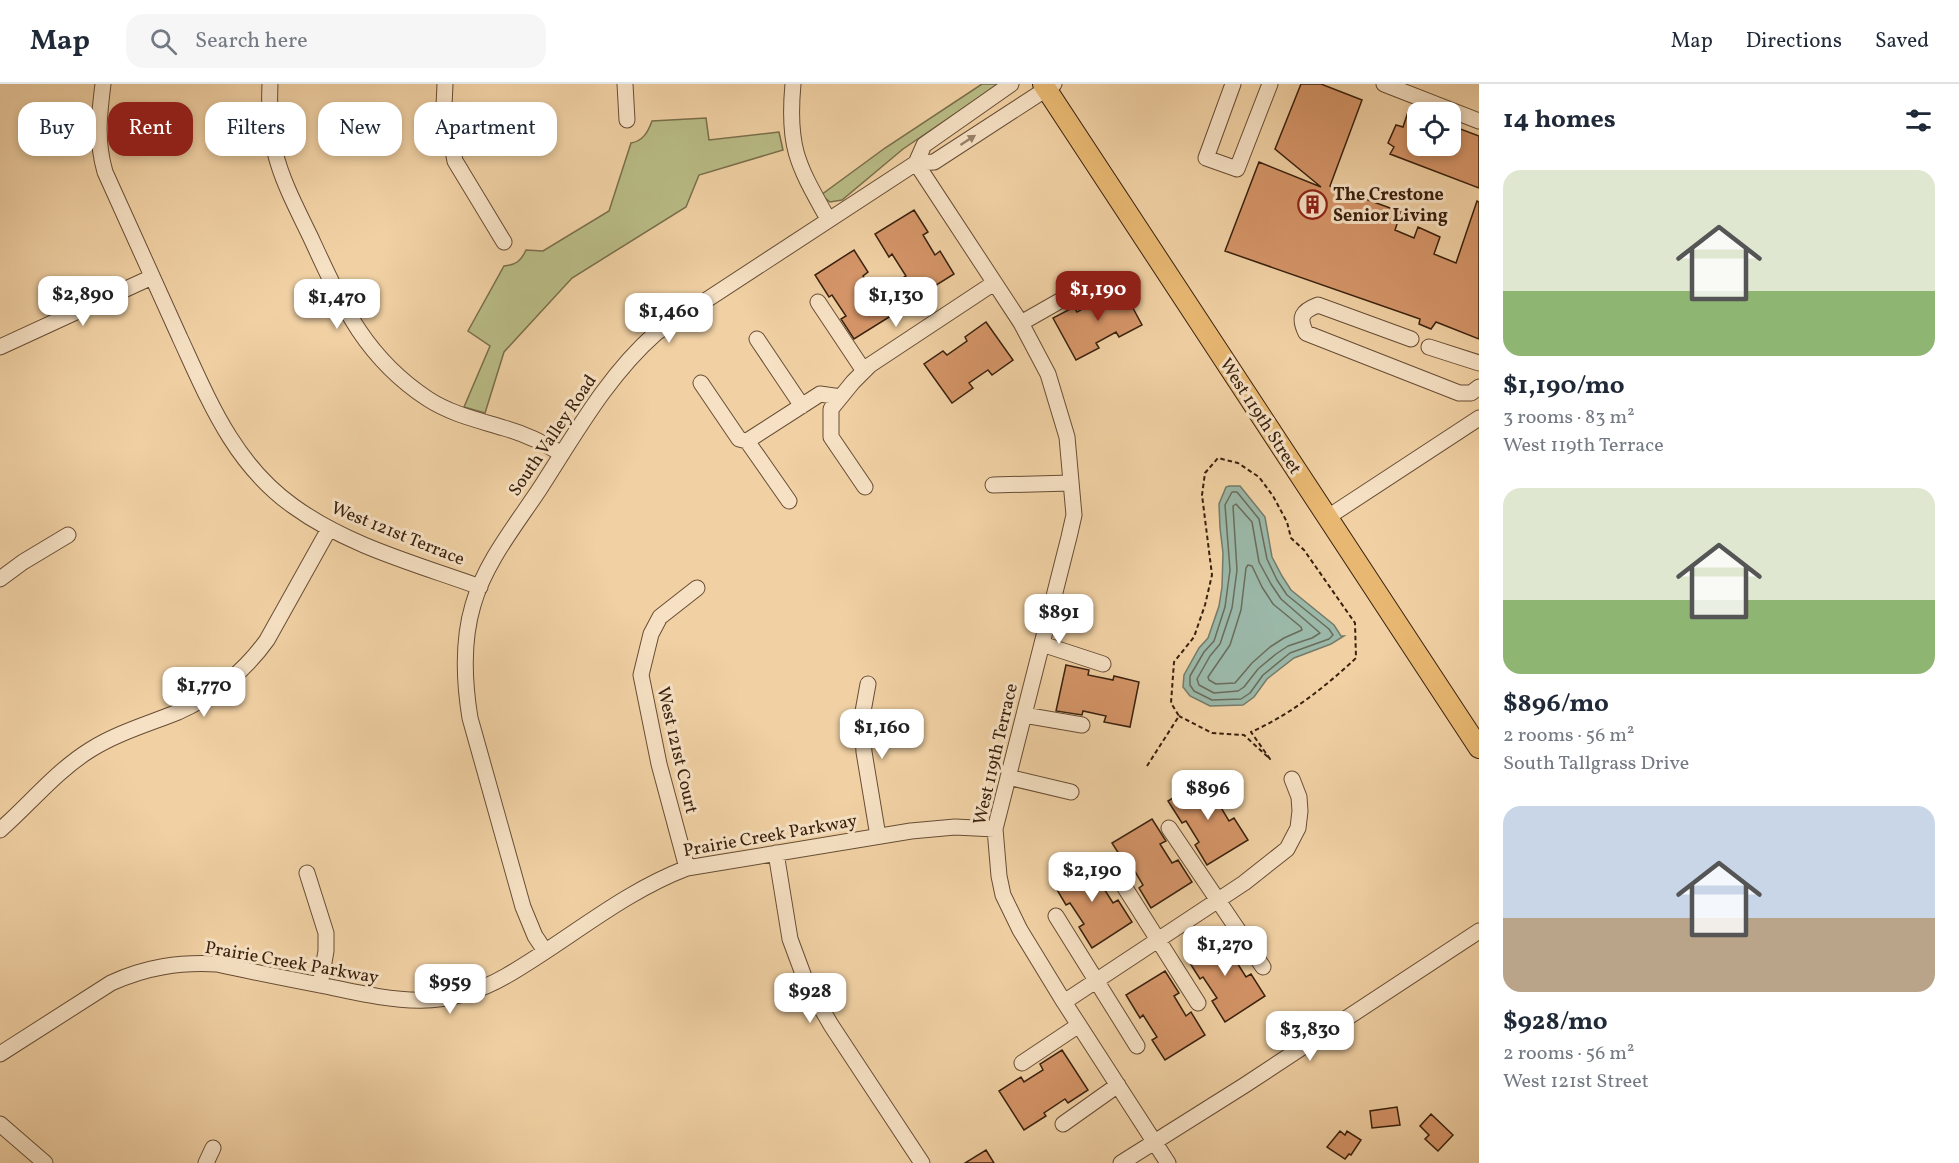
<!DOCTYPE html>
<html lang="en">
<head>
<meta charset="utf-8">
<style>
  body { margin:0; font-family:Vollkorn,serif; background:#f6f6f7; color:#1f2937; height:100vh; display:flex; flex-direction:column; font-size:22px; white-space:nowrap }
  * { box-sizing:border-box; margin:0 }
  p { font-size:20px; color:#747a83 }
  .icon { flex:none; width:33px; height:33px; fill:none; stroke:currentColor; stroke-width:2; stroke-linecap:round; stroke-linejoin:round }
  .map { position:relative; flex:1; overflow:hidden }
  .sheet { display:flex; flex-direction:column; background:#fff; width:480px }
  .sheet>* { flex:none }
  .guide { position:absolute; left:18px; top:18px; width:570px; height:54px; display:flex; gap:12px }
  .fabs { position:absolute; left:1407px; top:18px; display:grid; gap:12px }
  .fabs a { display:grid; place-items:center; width:54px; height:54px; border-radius:12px; background:#fff; box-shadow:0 3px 9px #0003; font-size:30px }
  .price { position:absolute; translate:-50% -51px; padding:0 14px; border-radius:12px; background:#fff; color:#222; font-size:20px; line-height:39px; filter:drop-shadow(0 2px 3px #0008) }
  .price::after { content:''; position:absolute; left:50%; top:36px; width:18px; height:14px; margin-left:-9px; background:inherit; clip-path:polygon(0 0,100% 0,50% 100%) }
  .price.active { background:#8f2418; color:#fff }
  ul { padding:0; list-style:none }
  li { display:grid; align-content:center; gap:12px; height:318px; padding:0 24px }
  li span { display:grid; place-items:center; height:186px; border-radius:18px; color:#555 }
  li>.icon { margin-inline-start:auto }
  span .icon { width:108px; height:108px; fill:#fffc; stroke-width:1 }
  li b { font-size:26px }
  h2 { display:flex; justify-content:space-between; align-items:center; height:72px; padding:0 24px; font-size:26px }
  .tag { padding:0 21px; border-radius:18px; background:#fff; box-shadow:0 3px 9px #0003; font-size:21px; line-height:54px }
  .tag.active { background:#8f2418; color:#fff }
  header { display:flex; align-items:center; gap:36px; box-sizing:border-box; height:84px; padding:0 30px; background:#fff; border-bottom:2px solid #e0e1e3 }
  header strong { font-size:28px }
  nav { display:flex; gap:33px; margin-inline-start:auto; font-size:21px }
  .search { width:420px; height:54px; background:#f6f6f7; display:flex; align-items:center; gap:15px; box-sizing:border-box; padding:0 21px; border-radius:18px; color:#747a83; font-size:22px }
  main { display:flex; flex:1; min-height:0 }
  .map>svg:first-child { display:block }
</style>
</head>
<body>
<header>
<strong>Map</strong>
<div class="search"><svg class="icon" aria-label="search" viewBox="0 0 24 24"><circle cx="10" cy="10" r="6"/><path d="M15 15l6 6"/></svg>Search here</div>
<nav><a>Map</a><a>Directions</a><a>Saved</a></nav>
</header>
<main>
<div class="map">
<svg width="1479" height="1079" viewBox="0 0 1479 1079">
  <rect width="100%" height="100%" fill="#f1d1a4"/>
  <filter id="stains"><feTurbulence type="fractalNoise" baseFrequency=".00333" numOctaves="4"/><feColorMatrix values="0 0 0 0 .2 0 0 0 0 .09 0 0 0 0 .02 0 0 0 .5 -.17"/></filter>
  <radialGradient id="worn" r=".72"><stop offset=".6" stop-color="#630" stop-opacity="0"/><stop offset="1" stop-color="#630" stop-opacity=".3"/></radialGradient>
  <path fill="#b9bc86" stroke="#796e4a" stroke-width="1.5" d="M982,0H999L903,65L842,116L830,118L821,111L885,64Z
    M706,34L709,56L779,48L783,66L699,91L686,123L572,194L504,268L485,329L464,323L490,262L468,247L504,182C516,181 521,177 526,166L543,167L609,127L631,59C643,57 648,48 652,37Z"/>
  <path fill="#9bb7a7" stroke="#747b6a" stroke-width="1.5" d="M1229,402H1240L1265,433L1272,473L1282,492L1291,506L1334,541L1341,552H1344L1331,560L1294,574L1267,595L1254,613L1243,621L1210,622L1190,612L1183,603L1184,591L1199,564L1208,554L1219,522L1222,503L1223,469L1220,444L1219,420L1226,403Z"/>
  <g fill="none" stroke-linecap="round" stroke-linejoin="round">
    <path stroke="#6a6c5a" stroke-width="1.5" d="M1232,408H1237L1259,435L1267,475L1277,496L1287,511L1329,545L1333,551L1329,555L1290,569L1263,591L1250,609L1241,615L1212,616L1194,607L1190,601V592L1204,568L1214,557L1225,523L1230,486L1225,421Z
      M1236,420L1252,438L1259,478L1271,500L1281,515L1320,549L1312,554L1288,562L1276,570L1258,585L1244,603L1238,607L1214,609L1199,601L1197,595L1210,572L1220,560L1232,524L1237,486L1233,422Z
      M1248,481L1252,482L1262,503L1273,520L1301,543L1302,546L1284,554L1270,563L1252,579L1235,599L1216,600L1209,596L1208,593L1230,561L1241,526L1246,484Z"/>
  </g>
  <path fill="#d59568" stroke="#39210e" stroke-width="1.5" d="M1301,0H1321L1362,16L1330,102L1401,128L1395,146L1414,154L1418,143L1440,153L1434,170L1456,179L1477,117L1479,118V255L1436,238L1431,245L1419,240L1420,235L1225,167L1259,78L1321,103L1275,65Z
    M1409,25L1418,28V62H1450V41L1479,52V104L1390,70L1394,63L1388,59L1396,41L1403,43Z
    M914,126L928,148L923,151L935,171L940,167L954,190L914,215L901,195L906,192L892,170L889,173L875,150Z
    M854,166L868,188L863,192L875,211L880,208L894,230L854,255L841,235L846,232L832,211L829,213L815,191Z
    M1120,200L1142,241L1119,253L1116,248L1096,259L1099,264L1076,276L1053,234L1074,223L1077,228L1099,216L1097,212Z
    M986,238L1013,276L992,291L988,286L969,299L973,304L952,319L924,280L943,267L947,271L967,257L965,253Z
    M1066,581L1089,586L1088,591L1113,596L1114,592L1139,598L1130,643L1104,638L1106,632L1083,627L1082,631L1056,627Z
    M1208,692L1222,714L1217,717L1229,737L1234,734L1248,756L1207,781L1195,761L1199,758L1186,737L1182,739L1168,717Z
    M1152,735L1166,757L1160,760L1172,779L1178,776L1192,798L1151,824L1139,804L1143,801L1130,779L1126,781L1112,759Z
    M1092,774L1106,797L1101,800L1113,819L1118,816L1132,838L1092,864L1079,843L1084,840L1070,819L1066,821L1053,799Z
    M1225,848L1239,871L1234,874L1246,893L1251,890L1265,912L1225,938L1212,917L1217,914L1203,893L1200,895L1186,873Z
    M1165,887L1179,909L1174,912L1186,932L1191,928L1205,951L1165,976L1152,956L1157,953L1143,931L1140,934L1126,911Z
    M1062,966L1088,1006L1068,1019L1065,1015L1044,1029L1046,1032L1024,1046L999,1007L1021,993L1024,998L1043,986L1040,980Z
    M1397,1023L1400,1041L1372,1044L1370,1027Z
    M1431,1030L1453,1051L1438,1067L1425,1055L1429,1051L1420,1042Z
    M1340,1047L1345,1051L1347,1047L1361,1056L1351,1071L1349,1070L1345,1075L1327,1063Z
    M986,1066L994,1079H965Z"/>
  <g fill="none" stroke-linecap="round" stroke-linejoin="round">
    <defs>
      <path id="minor" d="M103,0C99,32 96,56 105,88C130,144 155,199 180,254C209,317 234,380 293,422C348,462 417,480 480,503
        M270,0C269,22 270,47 275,68C282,97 297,125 310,152C341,219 364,273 428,315C451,330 478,336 504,344C525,350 544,359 562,370
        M445,0L444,22L455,77L504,158
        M625,0L627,36
        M793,0C787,64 798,81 828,135
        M1233,0L1206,74L1237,85L1270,0
        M1384,0L1479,37
        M916,79L1021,239L1048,290L1067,353L1074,431L1069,453L995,745L999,792L1003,811L1020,846L1064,918L1168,1079
        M916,79L924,61L1011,0
        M818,218L864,287
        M1021,239L1093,198
        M757,255L802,322
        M1411,255L1318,221C1302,227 1298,233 1306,249L1459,309H1471L1479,303
        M0,263L152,193
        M1429,263L1479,279
        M701,299L739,355L747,357L789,417
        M747,357L820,310L841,313
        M993,401L1071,399
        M865,403L831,353V325L853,298L870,281L994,199
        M1328,433L1479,334
        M0,495L23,478L68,451
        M1042,560L1103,580
        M868,600L862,633L864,668L878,752
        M1024,631L1082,641
        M1008,693L1071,708
        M1169,744L1263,883
        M0,746C30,720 55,688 90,666C117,649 148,640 178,628C213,613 245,587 267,556L329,445
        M776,769L790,855L806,898L831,941L922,1079
        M687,784L659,680L641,591L651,550L660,533L697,504
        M1115,788L1198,919
        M307,789L326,849V867L320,901
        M1056,832L1137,962
        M545,867L535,852L523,823L470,634C464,597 462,558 473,521C485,479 515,442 539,406C574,352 607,292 656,249L916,79L934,78L1054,0
        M1064,918L1244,799L1287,765L1298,744L1300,727L1299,713L1292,695
        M0,970L111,899C146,883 179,878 217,880C253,888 289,895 325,902C392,916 442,929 506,892C567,857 621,809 687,784L911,747L955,743L995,745
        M1022,979L1079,941
        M0,1040L45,1079
        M1063,1040L1118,1001
        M206,1079L213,1064
        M1121,1079L1245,1001L1479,847"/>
      <path id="major" d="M1043,0L1479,664"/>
    </defs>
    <use href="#minor" stroke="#674d34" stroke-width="17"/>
    <use href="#major" stroke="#39210e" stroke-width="22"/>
    <path stroke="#39210e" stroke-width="2" stroke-dasharray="4.5 3" stroke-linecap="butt" d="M1147,682L1179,632L1171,619L1174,578L1194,553L1205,521L1212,491L1202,411L1205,389L1218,374L1238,379L1259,393L1273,412L1287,438L1291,454L1304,466L1355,539L1356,574C1325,603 1290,631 1251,648L1270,675L1244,651L1212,649L1179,632"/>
    <use href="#minor" stroke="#f6e1c4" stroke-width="15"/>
    <use href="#major" stroke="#e8b872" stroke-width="20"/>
  </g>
  <defs><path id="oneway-solid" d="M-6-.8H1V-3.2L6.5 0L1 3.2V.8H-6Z" transform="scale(1.5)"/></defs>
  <use fill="#988169" href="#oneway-solid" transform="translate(968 56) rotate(-33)"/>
  <defs>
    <symbol id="building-ring" viewBox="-11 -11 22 22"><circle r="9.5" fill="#f6e1c4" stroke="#8f2418" stroke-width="1.5"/><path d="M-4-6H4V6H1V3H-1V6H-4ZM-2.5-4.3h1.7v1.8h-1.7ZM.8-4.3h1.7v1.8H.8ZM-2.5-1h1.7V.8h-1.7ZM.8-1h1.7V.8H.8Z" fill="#8f2418"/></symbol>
  </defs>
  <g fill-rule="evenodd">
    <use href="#building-ring" x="1296" y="104" width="33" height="33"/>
  </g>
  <g text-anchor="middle" stroke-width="6" stroke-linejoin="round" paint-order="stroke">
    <g font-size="18" font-weight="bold" fill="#39210e" stroke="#f6e1c4" text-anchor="start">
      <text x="1333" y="116">The Crestone<tspan x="1333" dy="21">Senior Living</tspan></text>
    </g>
    <g font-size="18" fill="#39210e" stroke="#f6e1c4">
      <text transform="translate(1261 332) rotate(57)" y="6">West 119th Street</text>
      <text transform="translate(552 351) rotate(-56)" y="6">South Valley Road</text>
      <text transform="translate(398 449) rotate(22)" y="6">West 121st Terrace</text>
      <text transform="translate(678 666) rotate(77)" y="6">West 121st Court</text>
      <text transform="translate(995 670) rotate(-77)" y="6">West 119th Terrace</text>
      <text transform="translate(770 751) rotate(-10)" y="6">Prairie Creek Parkway</text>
      <text transform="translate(292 878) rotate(10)" y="6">Prairie Creek Parkway</text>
    </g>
  </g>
  <rect width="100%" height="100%" filter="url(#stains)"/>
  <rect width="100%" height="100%" fill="url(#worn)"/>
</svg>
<div class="fabs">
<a><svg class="icon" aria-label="locate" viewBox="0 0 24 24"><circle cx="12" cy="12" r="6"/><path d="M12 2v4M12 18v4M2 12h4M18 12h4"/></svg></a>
</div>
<b class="price active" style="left:1098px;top:238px">$1,190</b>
<b class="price" style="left:83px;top:243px">$2,890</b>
<b class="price" style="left:896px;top:244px">$1,130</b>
<b class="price" style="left:337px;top:246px">$1,470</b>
<b class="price" style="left:669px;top:260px">$1,460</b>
<b class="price" style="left:1059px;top:561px">$891</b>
<b class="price" style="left:204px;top:634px">$1,770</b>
<b class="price" style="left:882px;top:676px">$1,160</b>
<b class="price" style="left:1208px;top:737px">$896</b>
<b class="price" style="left:1092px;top:819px">$2,190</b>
<b class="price" style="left:1225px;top:893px">$1,270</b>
<b class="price" style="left:450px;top:931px">$959</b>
<b class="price" style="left:810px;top:940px">$928</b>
<b class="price" style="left:1310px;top:978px">$3,830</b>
<div class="guide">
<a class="tag">Buy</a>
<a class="tag active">Rent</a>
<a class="tag">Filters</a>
<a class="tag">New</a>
<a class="tag">Apartment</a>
</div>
</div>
<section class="sheet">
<h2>14 homes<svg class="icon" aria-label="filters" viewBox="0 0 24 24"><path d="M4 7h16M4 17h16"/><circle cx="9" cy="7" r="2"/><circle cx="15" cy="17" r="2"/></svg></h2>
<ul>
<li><span style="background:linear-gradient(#dfe7d0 65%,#8fb573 0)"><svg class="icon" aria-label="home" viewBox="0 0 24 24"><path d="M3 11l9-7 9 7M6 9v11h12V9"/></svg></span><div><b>$1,190/mo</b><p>3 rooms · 83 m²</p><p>West 119th Terrace</p></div></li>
<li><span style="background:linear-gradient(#dfe7d0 60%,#8fb573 0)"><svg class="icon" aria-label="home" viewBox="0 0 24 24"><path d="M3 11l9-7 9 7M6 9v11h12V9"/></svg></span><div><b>$896/mo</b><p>2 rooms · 56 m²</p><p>South Tallgrass Drive</p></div></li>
<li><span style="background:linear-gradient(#c9d6e8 60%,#b9a48a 0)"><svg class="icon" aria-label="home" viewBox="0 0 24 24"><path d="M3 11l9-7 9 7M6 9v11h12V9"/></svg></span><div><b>$928/mo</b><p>2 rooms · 56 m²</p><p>West 121st Street</p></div></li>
</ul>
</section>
</main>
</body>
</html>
